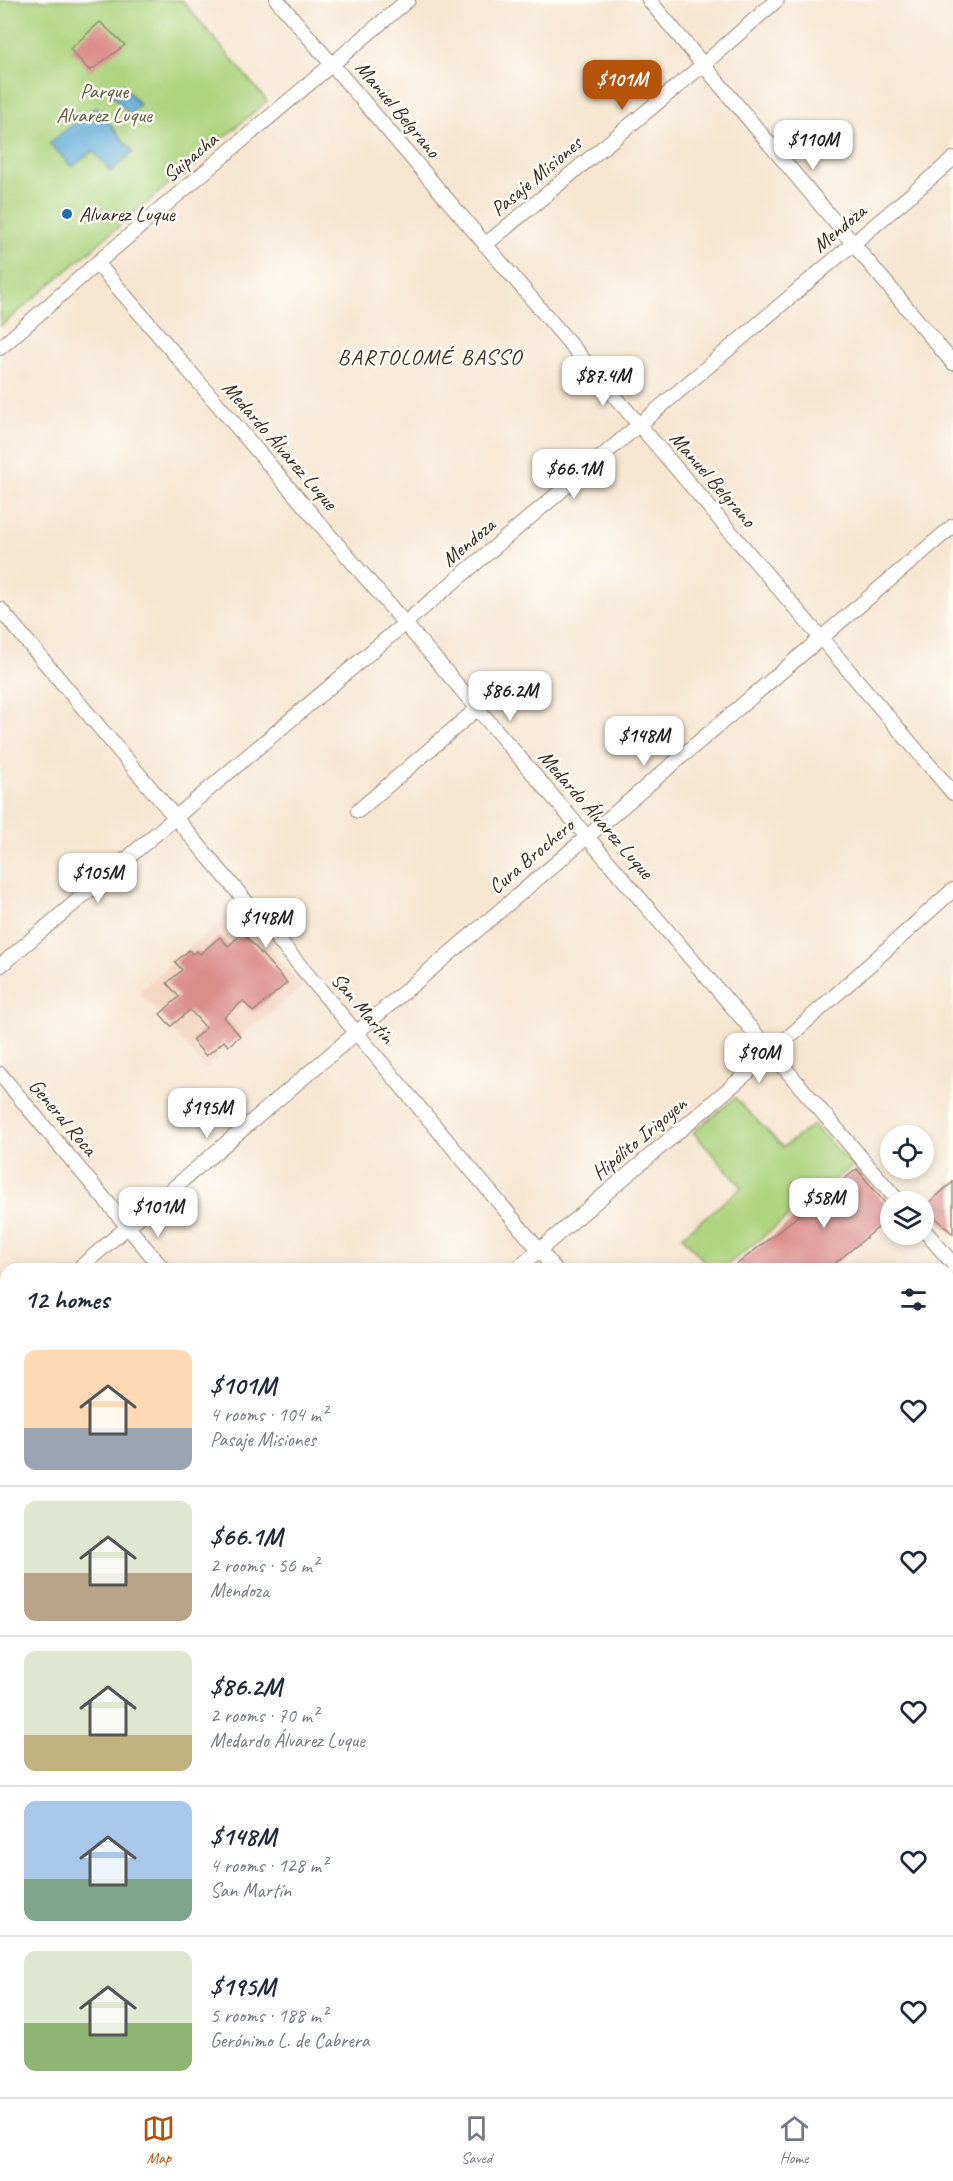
<!DOCTYPE html>
<html lang="en">
<head>
<meta charset="utf-8">
<style>
  body { margin:0; font-family:Caveat,sans-serif; background:#f6f6f7; color:#1f2937; height:100vh; display:flex; flex-direction:column; font-size:22px; white-space:nowrap }
  * { box-sizing:border-box; margin:0 }
  p { font-size:20px; color:#747a83 }
  .icon { flex:none; width:33px; height:33px; fill:none; stroke:currentColor; stroke-width:2; stroke-linecap:round; stroke-linejoin:round }
  .map { position:relative; flex:1; overflow:hidden }
  .panel { position:absolute; left:0px; top:1263px; width:954px; height:834px; display:flex; flex-direction:column; background:#fff; border-radius:18px 18px 0 0; box-shadow:0 3px 9px #0003 }
  .panel>* { flex:none }
  .buttons { position:absolute; left:880px; top:1125px; display:grid; gap:12px }
  .buttons a { display:grid; place-items:center; width:54px; height:54px; border-radius:50%; background:#fff; box-shadow:0 3px 9px #0003; font-size:30px }
  .price { position:absolute; translate:-50% -51px; padding:0 14px; border-radius:12px; background:#fff; color:#222; font-size:20px; line-height:39px; filter:drop-shadow(0 2px 3px #0008) }
  .price::after { content:''; position:absolute; left:50%; top:36px; width:18px; height:14px; margin-left:-9px; background:inherit; clip-path:polygon(0 0,100% 0,50% 100%) }
  .price.active { background:#b45309; color:#fff }
  ul { padding:0; list-style:none }
  li { display:flex; align-items:center; gap:18px; height:150px; padding:0 24px }
  li+li { border-top:2px solid #e0e1e3 }
  li span { display:grid; place-items:center; flex:none; width:168px; height:120px; border-radius:12px; color:#555 }
  li>.icon { margin-inline-start:auto }
  span .icon { width:72px; height:72px; fill:#fffc; stroke-width:1 }
  li b { font-size:26px }
  h2 { display:flex; justify-content:space-between; align-items:center; height:72px; padding:0 24px; font-size:26px }
  .tabs { display:flex; justify-content:space-around; align-items:center; height:84px; border-top:2px solid #e0e1e3; background:#fff; font-size:16px; color:#747a83 }
  .tabs a { display:grid; justify-items:center; gap:3px }
  .tabs .active { color:#b45309 }
  .map>svg:first-child { display:block }
</style>
</head>
<body>
<div class="map">
<svg width="953" height="2097" viewBox="0 0 953 2097">
  <rect width="100%" height="100%" fill="#fdfcf7"/>
  <filter id="ink" filterUnits="userSpaceOnUse"><feTurbulence type="fractalNoise" baseFrequency=".0167" numOctaves="2"/><feDisplacementMap in="SourceGraphic" scale="12" xChannelSelector="R" yChannelSelector="G"/><feConvolveMatrix kernelMatrix="1 2 1 2 8 2 1 2 1" color-interpolation-filters="sRGB"/></filter>
  <filter id="wash" filterUnits="userSpaceOnUse"><feTurbulence type="fractalNoise" baseFrequency=".008" numOctaves="4" result="noise"/><feDisplacementMap in="SourceGraphic" scale="24" xChannelSelector="R" yChannelSelector="G"/><feGaussianBlur stdDeviation="1.35" result="paint"/><feColorMatrix in="noise" values="0 0 0 0 0 0 0 0 0 0 0 0 0 0 0 0 0 1.4 0 .05"/><feComposite in="paint" operator="in"/></filter>
  <g filter="url(#wash)">
    <rect width="100%" height="100%" fill="#f6e6d0"/>
    <path fill="#f3d4bf" d="M235,909L302,987L228,1046L205,1070L160,1014L138,992Z"/>
    <path fill="#add47f" stroke="#747f4e" stroke-width="1.5" d="M0,0H182L267,101L0,327Z
      M735,1098L783,1147L813,1125L853,1166L722,1269H711L682,1236L742,1187L693,1132Z
      M953,1648V1920L948,1914V1652Z"/>
    <path fill="#5faad7" stroke="#4d6a7a" stroke-width="1.5" d="M122,84L140,105L129,114L111,93Z
      M96,107L133,152L111,172L93,151L72,167L49,143Z"/>
    <g id="blocks">
      <path fill="#db8d8a" d="M100,22L125,45L90,71L70,49Z
        M243,933L287,983L253,1012L243,1001L224,1017L240,1036L228,1046L224,1041L206,1056L192,1040L206,1028L190,1010L171,1026L160,1014L179,997L167,983L182,970L175,962L189,950L192,954L197,951L200,954L220,937L228,946Z
        M857,1169L891,1210V1217L828,1269H731Z
        M953,1182V1234L924,1207Z"/>
    </g>
  </g>
  <g filter="url(#ink)">
    <use href="#blocks" fill-opacity="0" stroke="#988877" stroke-width="1.5"/>
    <g fill="none" stroke-linecap="round" stroke-linejoin="round">
      <defs>
        <path id="minor" d="M277,0L953,793
          M649,0L953,363
          M485,245L704,64L777,0
          M97,263L899,1202
          M0,348L97,263L408,0
          M0,609L555,1269
          M358,811L478,708
          M0,966L953,159
          M0,1074L163,1269
          M924,1230L953,1264
          M78,1269L953,526
          M517,1269L772,1052L953,890
          M948,1277L953,1273
          M0,1335L6,1330
          M0,1555L6,1562
          M948,1640L953,1636
          M0,1710L6,1705
          M948,1928L953,1934
          M0,1991L6,1998
          M948,2004L953,2000
          M0,2077L6,2072
          M85,2091L90,2097
          M452,2091L458,2097
          M409,2097L416,2091
          M843,2097L850,2091"/>
      </defs>
      <use href="#minor" stroke="#988877" stroke-width="16"/>
      <use href="#minor" stroke="#fff" stroke-width="14"/>
    </g>
  </g>
  <circle fill="#1f6fb2" stroke="#fdfcf7" stroke-width="2" cx="67" cy="214" r="6"/>
  <g text-anchor="middle" stroke-width="5" stroke-linejoin="round" paint-order="stroke">
    <g font-size="21" fill="#5d5d3b" stroke="#fdfcf7">
      <text x="104" y="98">Parque<tspan x="104" dy="24">Alvarez Luque</tspan></text>
    </g>
    <g font-size="21" fill="#3b2a1e" stroke="#fdfcf7">
      <text transform="translate(398 109) rotate(50)" y="7">Manuel Belgrano</text>
      <text transform="translate(190 157) rotate(-40)" y="7">Suipacha</text>
      <text transform="translate(536 176) rotate(-40)" y="7">Pasaje Misiones</text>
      <text transform="translate(839 228) rotate(-40)" y="7">Mendoza</text>
      <text transform="translate(280 445) rotate(49)" y="7">Medardo Álvarez Luque</text>
      <text transform="translate(713 479) rotate(49)" y="7">Manuel Belgrano</text>
      <text transform="translate(468 542) rotate(-40)" y="7">Mendoza</text>
      <text transform="translate(596 814) rotate(49)" y="7">Medardo Álvarez Luque</text>
      <text transform="translate(531 856) rotate(-40)" y="7">Cura Brochero</text>
      <text transform="translate(363 1008) rotate(50)" y="7">San Martín</text>
      <text transform="translate(63 1117) rotate(50)" y="7">General Roca</text>
      <text transform="translate(639 1138) rotate(-40)" y="7">Hipólito Irigoyen</text>
    </g>
    <g font-size="21" fill="#3b2a1e" stroke="#fdfcf7" text-anchor="start">
      <text x="79" y="221">Alvarez Luque</text>
    </g>
    <g font-size="22" letter-spacing="1.5" fill="#3b2a1e" stroke="#fdfcf7">
      <text x="430" y="364">BARTOLOMÉ BASSO</text>
    </g>
  </g>
</svg>
<div class="buttons">
<a><svg class="icon" aria-label="locate" viewBox="0 0 24 24"><circle cx="12" cy="12" r="6"/><path d="M12 2v4M12 18v4M2 12h4M18 12h4"/></svg></a>
<a><svg class="icon" aria-label="layers" viewBox="0 0 24 24"><path d="M12 4l9 5-9 5-9-5zM3 14l9 5 9-5"/></svg></a>
</div>
<b class="price active" style="left:622px;top:111px">$101M</b>
<b class="price" style="left:813px;top:171px">$110M</b>
<b class="price" style="left:603px;top:407px">$87.4M</b>
<b class="price" style="left:574px;top:500px">$66.1M</b>
<b class="price" style="left:510px;top:722px">$86.2M</b>
<b class="price" style="left:644px;top:767px">$148M</b>
<b class="price" style="left:98px;top:904px">$105M</b>
<b class="price" style="left:266px;top:949px">$148M</b>
<b class="price" style="left:759px;top:1084px">$90M</b>
<b class="price" style="left:207px;top:1139px">$195M</b>
<b class="price" style="left:824px;top:1229px">$58M</b>
<b class="price" style="left:158px;top:1238px">$101M</b>
<section class="panel">
<h2>12 homes<svg class="icon" aria-label="filters" viewBox="0 0 24 24"><path d="M4 7h16M4 17h16"/><circle cx="9" cy="7" r="2"/><circle cx="15" cy="17" r="2"/></svg></h2>
<ul>
<li><span style="background:linear-gradient(#ffd9b3 65%,#9aa5b1 0)"><svg class="icon" aria-label="home" viewBox="0 0 24 24"><path d="M3 11l9-7 9 7M6 9v11h12V9"/></svg></span><div><b>$101M</b><p>4 rooms · 104 m²</p><p>Pasaje Misiones</p></div><svg class="icon" aria-label="heart" viewBox="0 0 24 24"><path d="M12 20l-8-8c-3-5 5-10 8-4 3-6 11-1 8 4z"/></svg></li>
<li><span style="background:linear-gradient(#dfe7d0 60%,#b9a48a 0)"><svg class="icon" aria-label="home" viewBox="0 0 24 24"><path d="M3 11l9-7 9 7M6 9v11h12V9"/></svg></span><div><b>$66.1M</b><p>2 rooms · 56 m²</p><p>Mendoza</p></div><svg class="icon" aria-label="heart" viewBox="0 0 24 24"><path d="M12 20l-8-8c-3-5 5-10 8-4 3-6 11-1 8 4z"/></svg></li>
<li><span style="background:linear-gradient(#dfe7d0 70%,#c2b280 0)"><svg class="icon" aria-label="home" viewBox="0 0 24 24"><path d="M3 11l9-7 9 7M6 9v11h12V9"/></svg></span><div><b>$86.2M</b><p>2 rooms · 70 m²</p><p>Medardo Álvarez Luque</p></div><svg class="icon" aria-label="heart" viewBox="0 0 24 24"><path d="M12 20l-8-8c-3-5 5-10 8-4 3-6 11-1 8 4z"/></svg></li>
<li><span style="background:linear-gradient(#a9c7e8 65%,#7fa58c 0)"><svg class="icon" aria-label="home" viewBox="0 0 24 24"><path d="M3 11l9-7 9 7M6 9v11h12V9"/></svg></span><div><b>$148M</b><p>4 rooms · 128 m²</p><p>San Martín</p></div><svg class="icon" aria-label="heart" viewBox="0 0 24 24"><path d="M12 20l-8-8c-3-5 5-10 8-4 3-6 11-1 8 4z"/></svg></li>
<li><span style="background:linear-gradient(#dfe7d0 60%,#8fb573 0)"><svg class="icon" aria-label="home" viewBox="0 0 24 24"><path d="M3 11l9-7 9 7M6 9v11h12V9"/></svg></span><div><b>$195M</b><p>5 rooms · 188 m²</p><p>Gerónimo L. de Cabrera</p></div><svg class="icon" aria-label="heart" viewBox="0 0 24 24"><path d="M12 20l-8-8c-3-5 5-10 8-4 3-6 11-1 8 4z"/></svg></li>
</ul>
</section>
</div>
<nav class="tabs">
<a class="active"><svg class="icon" aria-label="map" viewBox="0 0 24 24"><path d="M3 6l6-2 6 2 6-2v14l-6 2-6-2-6 2zM9 4v14M15 6v14"/></svg>Map</a>
<a><svg class="icon" aria-label="saved" viewBox="0 0 24 24"><path d="M7 4h10v16l-5-4-5 4z"/></svg>Saved</a>
<a><svg class="icon" aria-label="home" viewBox="0 0 24 24"><path d="M3 11l9-7 9 7M6 9v11h12V9"/></svg>Home</a>
</nav>
</body>
</html>
